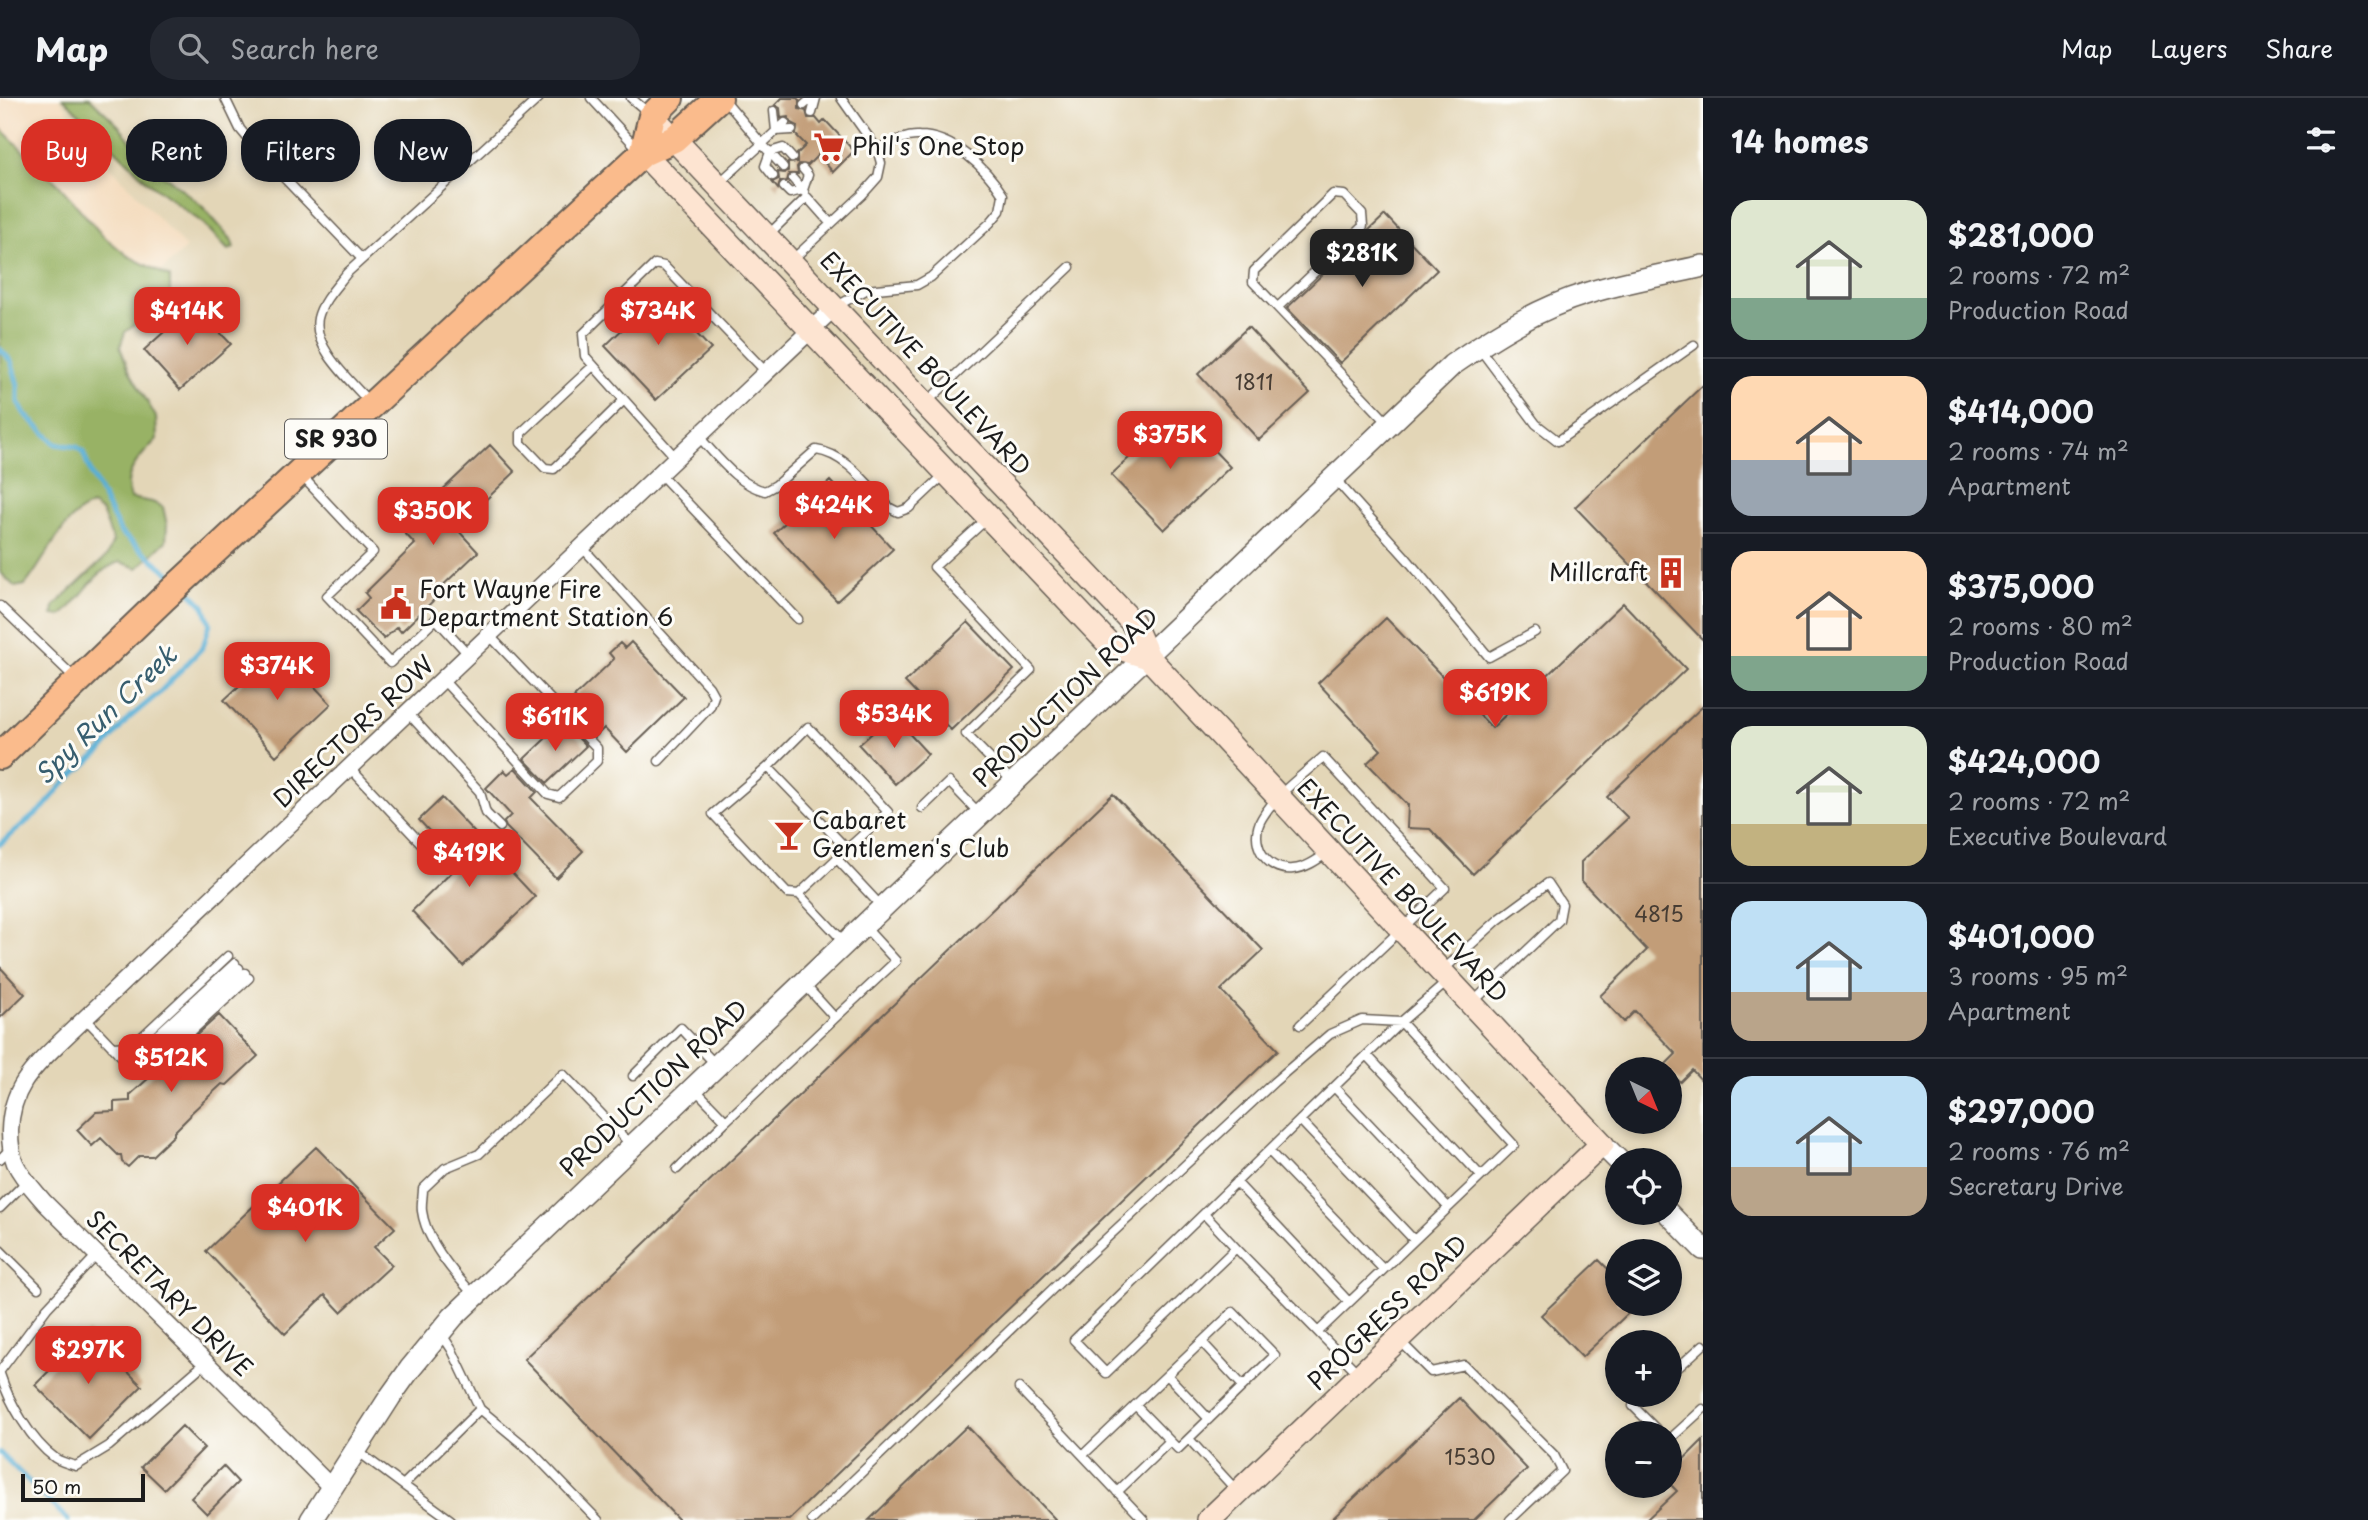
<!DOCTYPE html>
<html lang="en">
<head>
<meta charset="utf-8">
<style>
  body { margin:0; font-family:"Playpen Sans",sans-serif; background:#242831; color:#f1f3f6; height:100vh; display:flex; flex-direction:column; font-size:26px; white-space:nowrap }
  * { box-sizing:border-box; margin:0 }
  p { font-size:23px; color:#9ea1a6 }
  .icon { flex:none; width:38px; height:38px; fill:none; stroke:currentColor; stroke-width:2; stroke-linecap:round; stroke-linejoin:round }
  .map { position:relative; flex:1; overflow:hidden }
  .sheet { display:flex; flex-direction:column; background:#171b24; width:665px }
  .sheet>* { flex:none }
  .banner { position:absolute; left:21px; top:21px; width:665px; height:63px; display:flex; gap:14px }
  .needle { width:46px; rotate:137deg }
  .tools { position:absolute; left:1605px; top:959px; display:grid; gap:14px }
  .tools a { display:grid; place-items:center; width:77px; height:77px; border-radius:50%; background:#171b24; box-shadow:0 4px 10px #0003; font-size:35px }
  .scale { position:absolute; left:21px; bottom:18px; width:124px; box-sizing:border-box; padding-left:7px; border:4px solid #1c1c1c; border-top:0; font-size:19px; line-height:24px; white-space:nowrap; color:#1c1c1c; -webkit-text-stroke:5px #fdfcf7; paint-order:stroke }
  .price { position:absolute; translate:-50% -60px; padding:0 16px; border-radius:14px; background:#d93025; color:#fff; font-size:23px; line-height:46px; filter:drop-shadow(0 2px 4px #0008) }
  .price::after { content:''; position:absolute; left:50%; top:42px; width:21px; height:16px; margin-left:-10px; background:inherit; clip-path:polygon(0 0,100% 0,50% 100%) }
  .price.active { background:#222; color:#fff }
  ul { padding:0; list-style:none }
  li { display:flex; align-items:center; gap:21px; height:175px; padding:0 28px }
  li+li { border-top:2px solid #363941 }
  li span { display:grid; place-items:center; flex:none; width:196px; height:140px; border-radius:21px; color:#555 }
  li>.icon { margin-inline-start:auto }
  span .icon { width:84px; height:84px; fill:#fffc; stroke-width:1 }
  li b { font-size:30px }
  h2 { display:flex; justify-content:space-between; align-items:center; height:84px; padding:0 28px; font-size:30px }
  .chip { padding:0 24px; border-radius:28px; background:#171b24; box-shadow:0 4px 10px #0003; font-size:24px; line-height:63px }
  .chip.active { background:#d93025; color:#fff }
  header { display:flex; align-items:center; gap:42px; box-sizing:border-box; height:98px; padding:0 35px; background:#171b24; border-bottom:2px solid #363941 }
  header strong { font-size:33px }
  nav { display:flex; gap:38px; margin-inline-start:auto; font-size:24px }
  .search { width:490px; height:63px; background:#242831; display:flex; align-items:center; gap:18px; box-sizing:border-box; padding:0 24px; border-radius:28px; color:#9ea1a6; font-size:26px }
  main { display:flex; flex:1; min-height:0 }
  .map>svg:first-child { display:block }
</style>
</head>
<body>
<header>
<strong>Map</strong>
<div class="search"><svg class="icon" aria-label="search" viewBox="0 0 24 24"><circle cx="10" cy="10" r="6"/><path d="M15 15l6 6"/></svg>Search here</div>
<nav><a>Map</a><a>Layers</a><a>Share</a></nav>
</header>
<main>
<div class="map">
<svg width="1703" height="1422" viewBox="0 0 1703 1422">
  <rect width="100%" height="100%" fill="#fdfcf7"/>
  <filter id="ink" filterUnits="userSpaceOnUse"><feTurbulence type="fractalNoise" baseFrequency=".0143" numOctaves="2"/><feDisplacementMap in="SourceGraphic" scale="14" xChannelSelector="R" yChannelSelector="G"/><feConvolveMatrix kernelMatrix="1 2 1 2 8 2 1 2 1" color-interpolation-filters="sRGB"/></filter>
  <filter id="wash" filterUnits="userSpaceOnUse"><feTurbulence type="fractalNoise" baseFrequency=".00686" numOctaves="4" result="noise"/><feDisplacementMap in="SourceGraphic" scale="28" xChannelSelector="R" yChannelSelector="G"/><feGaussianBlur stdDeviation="1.57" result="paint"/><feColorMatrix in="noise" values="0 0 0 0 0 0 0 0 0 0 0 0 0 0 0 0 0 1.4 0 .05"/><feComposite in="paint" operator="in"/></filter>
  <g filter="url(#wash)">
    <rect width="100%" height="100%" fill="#f4dcbe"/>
    <path fill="#e3d6b7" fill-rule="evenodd" d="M59,0H1703V1422H0V326L186,150L95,52ZM1617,971H1670V1024H1617ZM1617,1062H1670V1115H1617ZM1617,1153H1670V1206H1617ZM1617,1244H1670V1297H1617ZM1617,1335H1670V1388H1617Z"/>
    <path fill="#98b265" stroke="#5a6740" stroke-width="2" d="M63,0H90L119,28L155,74L168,80L202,108L231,141L234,150L228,152L204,126L148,84Z
      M0,30L59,87L102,137L128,158L170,179V201L125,234L120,249L129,272L156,319L157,341C141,358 120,376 131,400L152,404L163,409L167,427L166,443L138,470L120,464C93,472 82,502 61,518L53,517L54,508L107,458L113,443L102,414L92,407C64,416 44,465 25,487L15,489L0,474Z"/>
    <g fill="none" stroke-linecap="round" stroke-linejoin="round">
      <path stroke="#58afd5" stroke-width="5" d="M0,251L11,263L18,287V304L24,315L56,346L77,349L83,354L92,378L121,435L175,480
        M0,746L44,709L64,685L102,652L129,620L158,596L203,549L210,525L204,508L185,489
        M0,1355L68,1422"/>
    </g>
    <g id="blocks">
      <path fill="#c29d78" d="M782,0H797L799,2V11L806,13L808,20H816L821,26L825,22L854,53L833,74L818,57L808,67L799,66L797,69L798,76H789L787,83L780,84L778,91L772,84L779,81L778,74L784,75L788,73V65L797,64V56L806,47L796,37L797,28L791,25L788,19L781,20L780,10L775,7Z
        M1385,117L1437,172L1340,265L1287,210Z
        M659,196L711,251L656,302L605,248Z
        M194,207L231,246L180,292L144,252Z
        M1248,229L1310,295L1259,342L1198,276Z
        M1703,287V542L1575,409Z
        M1177,314L1230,369L1164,432L1111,377Z
        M490,347L515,374L456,430L478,454L437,493L440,496L401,534L397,529L384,541L356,513L369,500L365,495L415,446L401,431Z
        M830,383L893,451L837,503L774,435Z
        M1623,505L1686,571L1473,776L1430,731L1407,730L1408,707L1367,665L1381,652L1318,585L1386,520L1492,630Z
        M968,524L1014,572L951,632L905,584Z
        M631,544L684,599L627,654L604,630L595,639L572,615L581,606L574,599L614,561L609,555L620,545L625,550Z
        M279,551L331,606L276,658L224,602Z
        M1703,608V984L1692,972L1680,984L1664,968L1676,956L1635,913L1624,924L1600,898L1647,852L1581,782V764L1628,720L1607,699Z
        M892,617L928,656L895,686L859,647Z
        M563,624L586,648L547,685L524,661Z
        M515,670L537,694L531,700L583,753L556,780L506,729L504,724L511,717L486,690L504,672L508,676Z
        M1113,696L1263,852L1221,892L1278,952L789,1422H679L524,1261Z
        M442,700L535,799L463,868L412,813L460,766L419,722Z
        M0,869L25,896L0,920Z
        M219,917L258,958L227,987L222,986L191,1015L190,1018L174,1034V1037L152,1058H139L128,1069L122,1064L121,1057H118L101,1040L92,1048L77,1032L96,1014L114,1013V1004L130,1003V997Z
        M316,1049L395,1130L374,1149L392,1167L341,1214L325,1197L285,1236L206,1153Z
        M1599,1162L1617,1180V1206H1638L1582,1259L1541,1217Z
        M88,1234L142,1288L89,1341L35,1287Z
        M1459,1300L1527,1371L1474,1422H1331Z
        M182,1328L204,1350L164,1391L141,1369Z
        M967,1328L1056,1422H869Z
        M1703,1342V1422H1646L1677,1393L1670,1386V1375Z
        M223,1368L238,1384L207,1416L191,1400Z"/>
    </g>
  </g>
  <g filter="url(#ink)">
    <use href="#blocks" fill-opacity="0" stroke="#685f55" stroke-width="2"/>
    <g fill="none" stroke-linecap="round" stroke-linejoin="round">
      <defs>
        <path id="service" d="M225,0L240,31L260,55L362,161
          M591,0L639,52
          M631,0L650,16
          M804,7L812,0
          M774,13L776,33L792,32
          M812,15L816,0
          M783,69L762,46L785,25
          M773,78L765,68L770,54L783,50L792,60
          M793,81L804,94
          M718,86L762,46L723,0
          M784,89L790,95L803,92L808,77L803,71
          M767,138L807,99L831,126
          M792,162L862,97L878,79L881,65L877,51L841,0
          M835,209L866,192L917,187L931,179L990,125L1000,113L1003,97C986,70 953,38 919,38C906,37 889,45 877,51
          M1278,209L1363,128L1362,116L1344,97L1333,96L1254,173L1253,184L1388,325
          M1480,251L1536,326L1558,343L1694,247
          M593,268L521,335V345L545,370L554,371L624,302
          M928,303L1070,169
          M370,305C352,284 312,250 318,220C322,203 337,188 347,175L539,0
          M699,339C719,360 737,386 765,393L776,387L816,352C847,356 869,389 890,410L898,414L909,410L945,376
          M676,360L585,258L583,236L655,166L664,168L767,275
          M660,376L798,521
          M301,377L373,454L327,498L390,565L436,521L469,557
          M1334,380L1407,461L1489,559L1535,534
          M988,420L934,469L1031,572L966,636L1012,683
          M582,449L709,589L714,598L710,609L659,663
          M0,508L76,581
          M443,582L548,696L559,699L597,663V650L490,538
          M408,615L480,694L486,715L500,729
          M768,669L847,751L799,796L787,795L713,716Z
          M768,669L808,629L888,714L847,751
          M350,670L435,760
          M922,710L949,684L979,715
          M837,761L881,808
          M799,796L845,845
          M1442,873L1498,822L1548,785L1562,806L1559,822L1473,904
          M805,887L835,920L896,863L864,828
          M85,920L125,962L135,964L142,961L239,870
          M1300,927L1445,790L1323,659C1303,677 1276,696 1262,720C1248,743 1265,774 1293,771C1306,770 1317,762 1327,755
          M112,949L132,948L228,858
          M118,955H137L235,865
          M1367,957L1481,1078
          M125,962C133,971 137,976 149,973L249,880
          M130,967H145L245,875
          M633,978L681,930L717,968
          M1334,989L1448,1109
          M694,990L726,1023L835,920
          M1300,1022L1414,1142
          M1269,1053L1383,1171
          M0,1061L11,1050
          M677,1071L726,1023
          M1236,1084L1349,1204
          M0,1110L27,1083
          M1204,1116L1236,1150
          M0,1152L38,1190
          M475,1198C455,1177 426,1143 422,1113C421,1106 423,1098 423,1091L445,1070L479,1056L563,976L632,1048
          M1399,1242L1431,1274L1464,1267L1554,1357L1562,1373L1510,1422
          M1202,1244L1243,1288
          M0,1273L47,1210L97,1157
          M1358,1275L1236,1150L1106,1275L1074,1242L1401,924L1447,884
          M0,1276C9,1304 31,1343 55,1360C61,1364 69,1366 76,1368L109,1348L205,1265
          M1167,1277L1209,1321
          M1670,1277L1703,1247
          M1019,1290L1144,1422
          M1646,1297L1633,1308L1660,1335
          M480,1311L532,1354L598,1422
          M1189,1341L1236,1392
          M1670,1341L1703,1311
          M356,1352L403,1387L480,1311L452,1252L441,1235
          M1083,1357L1233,1214L1275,1257L1178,1351L1135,1307
          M403,1387L451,1422
          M1117,1394L1170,1343
          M812,1422L1063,1181L1274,984L1330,936L1362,922L1401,924L1514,1047L1318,1234"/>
        <path id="minor" d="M332,1390L44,1104C34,1092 22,1080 15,1065C11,1055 10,1043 10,1033C11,991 31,972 59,945L835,209"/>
        <path id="tertiary" d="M1602,1046L1618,1062
          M1668,1115L1703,1151
          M311,1422L390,1299L410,1271L453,1219L1452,267C1494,238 1538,210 1588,195C1626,183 1665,177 1703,168"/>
        <path id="secondary" d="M652,18L1133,525L1148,559L1602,1046L1209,1422
          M643,55L1110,547L1148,559"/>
        <path id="trunk" d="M643,55L652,18L670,0
          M0,658L163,501L643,55L674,41L719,0"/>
      </defs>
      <use href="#service" stroke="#685f55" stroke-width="11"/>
      <use href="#minor" stroke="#685f55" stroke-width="19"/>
      <use href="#tertiary" stroke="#685f55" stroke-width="24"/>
      <use href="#secondary" stroke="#685f55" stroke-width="26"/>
      <use href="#trunk" stroke="#685f55" stroke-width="30"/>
      <use href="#service" stroke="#fff" stroke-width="8"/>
      <use href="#minor" stroke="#fff" stroke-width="16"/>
      <use href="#tertiary" stroke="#fff" stroke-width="21"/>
      <use href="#secondary" stroke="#fde4d1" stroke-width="23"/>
      <use href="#trunk" stroke="#fabb8c" stroke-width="26"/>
    </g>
  </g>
  <defs>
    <symbol id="supermarket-bare" viewBox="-9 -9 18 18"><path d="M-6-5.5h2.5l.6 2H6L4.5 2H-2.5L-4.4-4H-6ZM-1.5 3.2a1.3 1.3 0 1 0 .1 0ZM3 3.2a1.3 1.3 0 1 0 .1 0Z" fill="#c8321e" stroke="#fdfcf7" stroke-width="2.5" paint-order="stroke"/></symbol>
    <symbol id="building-bare" viewBox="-9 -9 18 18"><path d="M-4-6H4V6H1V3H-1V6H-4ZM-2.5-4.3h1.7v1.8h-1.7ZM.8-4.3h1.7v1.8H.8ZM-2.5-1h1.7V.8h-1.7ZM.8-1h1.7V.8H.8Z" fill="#c8321e" stroke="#fdfcf7" stroke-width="2.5" paint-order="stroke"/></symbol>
    <symbol id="civic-bare" viewBox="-9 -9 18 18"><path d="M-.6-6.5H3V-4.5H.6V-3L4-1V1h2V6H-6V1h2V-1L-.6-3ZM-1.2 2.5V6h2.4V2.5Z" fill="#c8321e" stroke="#fdfcf7" stroke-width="2.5" paint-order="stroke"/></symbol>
    <symbol id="bar-bare" viewBox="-9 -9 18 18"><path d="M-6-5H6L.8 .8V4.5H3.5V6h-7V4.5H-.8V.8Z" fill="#c8321e" stroke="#fdfcf7" stroke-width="2.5" paint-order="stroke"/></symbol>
  </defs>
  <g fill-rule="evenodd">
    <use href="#supermarket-bare" x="807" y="27" width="44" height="44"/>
    <use href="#building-bare" x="1649" y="453" width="44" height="44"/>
    <use href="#civic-bare" x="374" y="484" width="44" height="44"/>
    <use href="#bar-bare" x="767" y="715" width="44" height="44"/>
  </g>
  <g text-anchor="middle" stroke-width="6" stroke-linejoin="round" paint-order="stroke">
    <g font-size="21" fill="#463c33">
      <text x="1254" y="292">1811</text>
      <text x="1659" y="824">4815</text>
      <text x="1470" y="1367">1530</text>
    </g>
    <rect fill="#fdfcf7" stroke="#605f5e" stroke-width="2" x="285" y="321.5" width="102" height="39" rx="5"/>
    <g font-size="23" font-weight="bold" fill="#1c1c1c">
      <text x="336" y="349">SR 930</text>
    </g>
    <g font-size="24" fill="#1c1c1c" stroke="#fdfcf7" text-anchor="start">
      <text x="852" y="57">Phil's One Stop</text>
      <text x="1648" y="483" text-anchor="end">Millcraft</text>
      <text x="419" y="500">Fort Wayne Fire<tspan x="419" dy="28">Department Station 6</tspan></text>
      <text x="812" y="731">Cabaret<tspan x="812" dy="28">Gentlemen's Club</tspan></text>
    </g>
    <g font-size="24" fill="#1c1c1c" stroke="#fdfcf7">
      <text transform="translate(925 266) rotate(47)" y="8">EXECUTIVE BOULEVARD</text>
      <text transform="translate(1066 600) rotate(-44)" y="8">PRODUCTION ROAD</text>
      <text transform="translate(354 634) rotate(-43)" y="8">DIRECTORS ROW</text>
      <text transform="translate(1402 793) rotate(47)" y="8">EXECUTIVE BOULEVARD</text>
      <text transform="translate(654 991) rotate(-43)" y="8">PRODUCTION ROAD</text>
      <text transform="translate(169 1196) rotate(45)" y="8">SECRETARY DRIVE</text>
      <text transform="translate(1388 1215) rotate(-44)" y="8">PROGRESS ROAD</text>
    </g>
    <g font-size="26" font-style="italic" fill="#375e6f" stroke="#fdfcf7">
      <text transform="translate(106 617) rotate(-44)" y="9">Spy Run Creek</text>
    </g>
  </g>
</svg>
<div class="tools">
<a><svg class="needle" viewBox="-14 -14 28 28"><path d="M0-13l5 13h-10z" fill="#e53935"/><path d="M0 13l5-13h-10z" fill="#9ea1a6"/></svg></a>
<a><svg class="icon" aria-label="locate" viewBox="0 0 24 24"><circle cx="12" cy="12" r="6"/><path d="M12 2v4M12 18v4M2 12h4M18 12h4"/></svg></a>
<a><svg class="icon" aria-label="layers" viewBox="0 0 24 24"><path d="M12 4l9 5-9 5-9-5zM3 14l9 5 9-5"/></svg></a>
<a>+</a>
<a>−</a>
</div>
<div class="scale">50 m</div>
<b class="price active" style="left:1362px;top:191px">$281K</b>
<b class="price" style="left:187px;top:249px">$414K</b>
<b class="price" style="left:658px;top:249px">$734K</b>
<b class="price" style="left:1170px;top:373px">$375K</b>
<b class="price" style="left:834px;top:443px">$424K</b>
<b class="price" style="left:433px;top:449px">$350K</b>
<b class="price" style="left:277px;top:604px">$374K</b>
<b class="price" style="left:1495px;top:631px">$619K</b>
<b class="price" style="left:894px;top:652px">$534K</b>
<b class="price" style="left:555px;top:655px">$611K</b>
<b class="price" style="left:469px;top:791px">$419K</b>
<b class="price" style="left:171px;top:996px">$512K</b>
<b class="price" style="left:305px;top:1146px">$401K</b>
<b class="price" style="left:88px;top:1288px">$297K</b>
<div class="banner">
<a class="chip active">Buy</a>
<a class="chip">Rent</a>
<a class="chip">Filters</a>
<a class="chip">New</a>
</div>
</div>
<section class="sheet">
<h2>14 homes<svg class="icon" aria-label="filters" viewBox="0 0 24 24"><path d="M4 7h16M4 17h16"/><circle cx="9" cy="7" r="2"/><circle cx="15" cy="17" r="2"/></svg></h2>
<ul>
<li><span style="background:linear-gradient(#dfe7d0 70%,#7fa58c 0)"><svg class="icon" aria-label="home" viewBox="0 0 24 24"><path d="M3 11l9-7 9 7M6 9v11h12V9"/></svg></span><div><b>$281,000</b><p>2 rooms · 72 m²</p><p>Production Road</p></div></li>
<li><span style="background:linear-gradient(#ffd9b3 60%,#9aa5b1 0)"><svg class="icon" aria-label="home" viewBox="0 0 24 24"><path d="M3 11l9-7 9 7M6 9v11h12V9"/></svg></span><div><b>$414,000</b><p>2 rooms · 74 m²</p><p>Apartment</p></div></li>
<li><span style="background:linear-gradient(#ffd9b3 75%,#7fa58c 0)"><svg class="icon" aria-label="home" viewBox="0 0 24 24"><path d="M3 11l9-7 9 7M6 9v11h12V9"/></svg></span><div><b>$375,000</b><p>2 rooms · 80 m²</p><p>Production Road</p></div></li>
<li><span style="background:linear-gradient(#dfe7d0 70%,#c2b280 0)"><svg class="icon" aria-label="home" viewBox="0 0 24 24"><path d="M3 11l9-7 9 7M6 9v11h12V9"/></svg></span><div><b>$424,000</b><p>2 rooms · 72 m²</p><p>Executive Boulevard</p></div></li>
<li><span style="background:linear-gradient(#bfe0f5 65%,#b9a48a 0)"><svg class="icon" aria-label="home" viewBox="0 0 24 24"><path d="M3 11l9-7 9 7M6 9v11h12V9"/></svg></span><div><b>$401,000</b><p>3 rooms · 95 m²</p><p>Apartment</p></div></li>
<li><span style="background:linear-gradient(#bfe0f5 65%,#b9a48a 0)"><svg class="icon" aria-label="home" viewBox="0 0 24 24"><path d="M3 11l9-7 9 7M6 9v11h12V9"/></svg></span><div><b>$297,000</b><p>2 rooms · 76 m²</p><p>Secretary Drive</p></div></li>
</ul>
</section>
</main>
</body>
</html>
